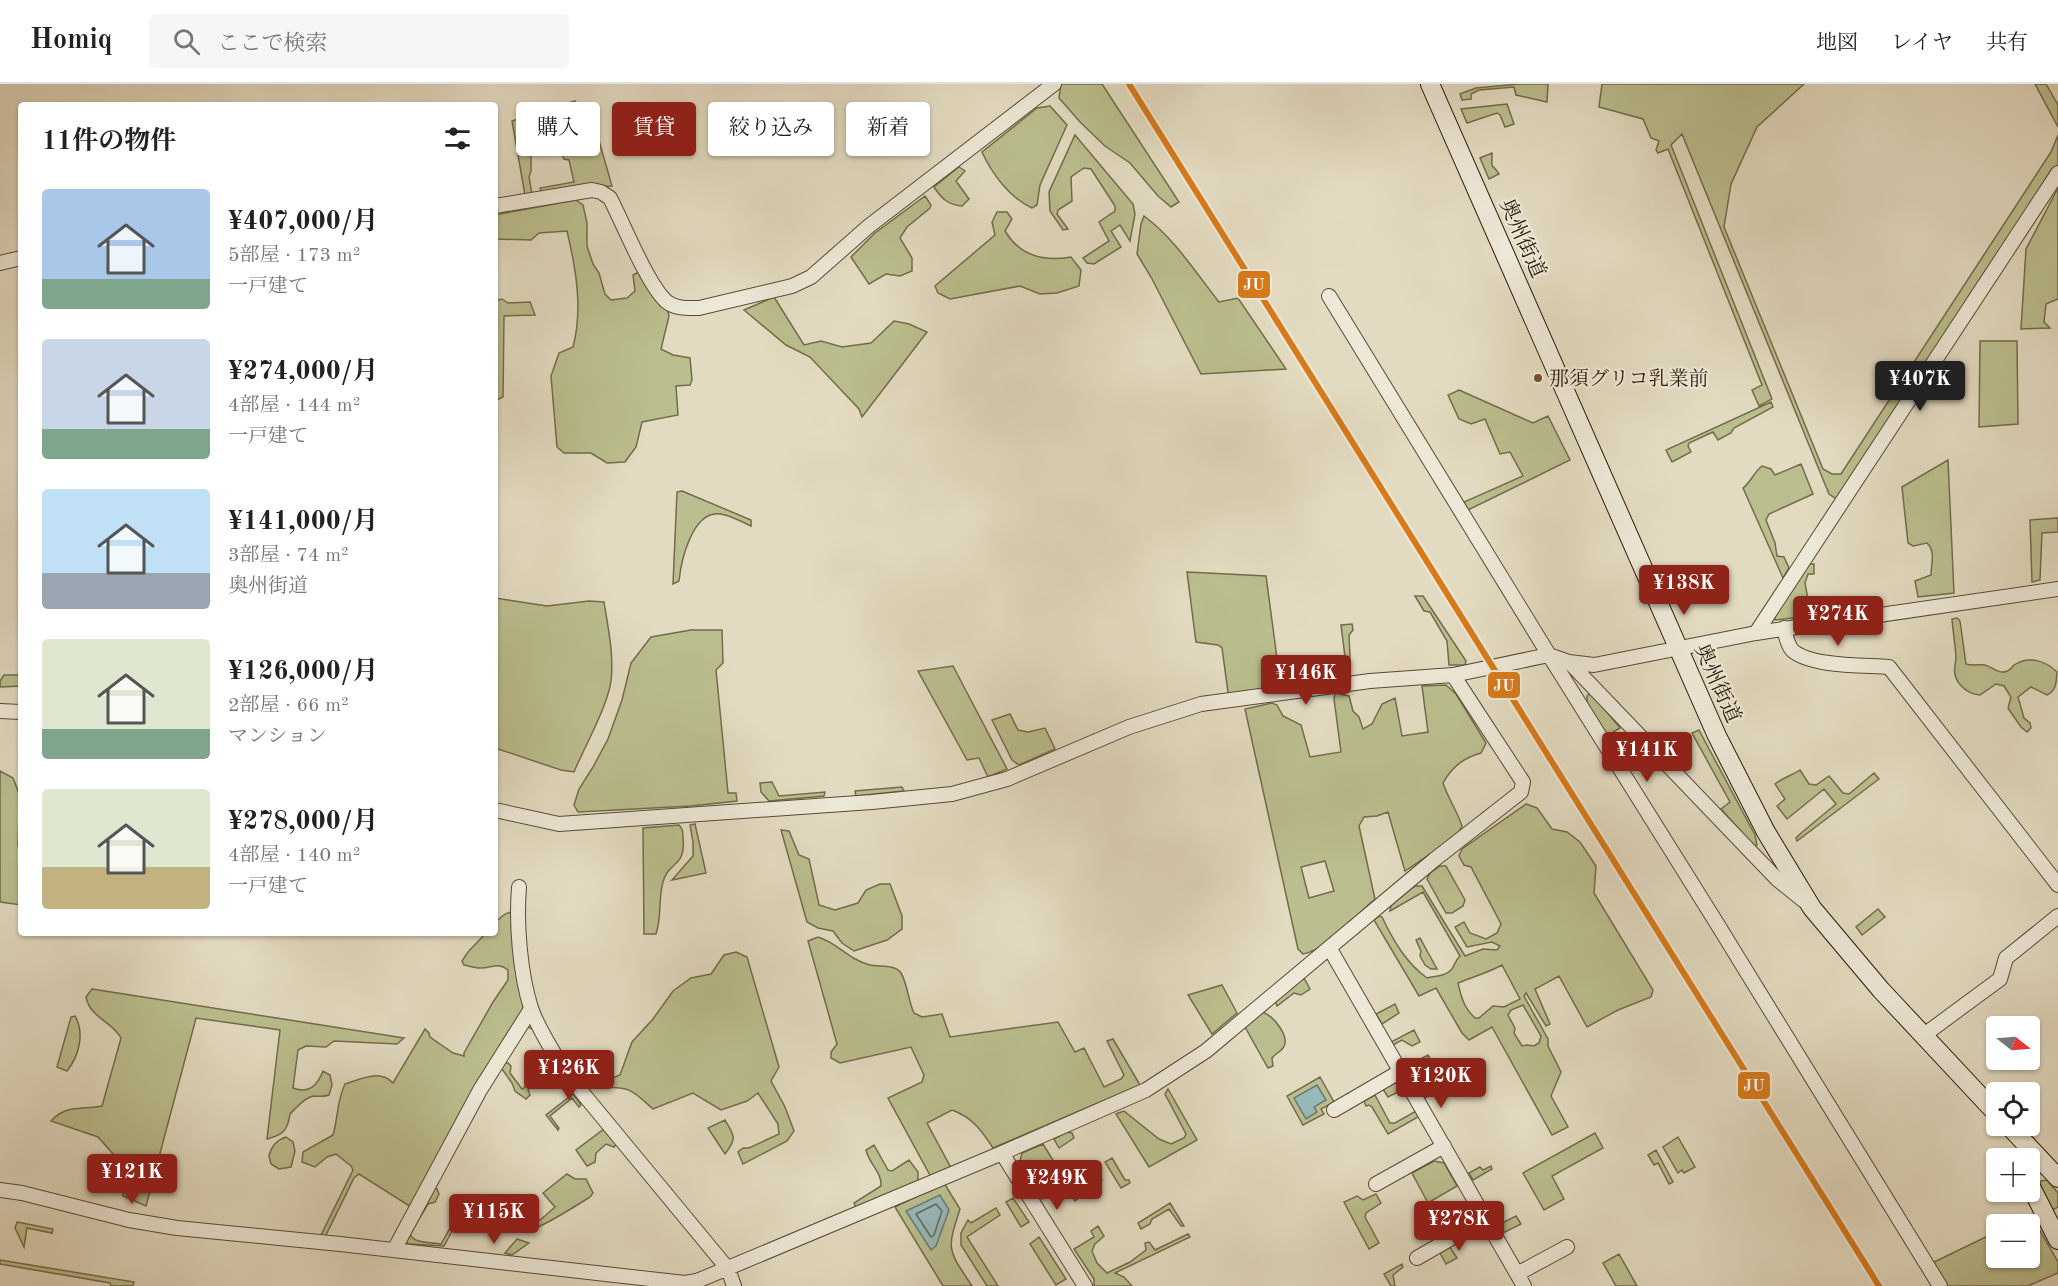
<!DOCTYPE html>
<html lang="ja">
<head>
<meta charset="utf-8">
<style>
  body { margin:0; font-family:"Old Standard TT","Noto Serif JP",serif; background:#f6f6f6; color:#222; height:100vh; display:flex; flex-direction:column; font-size:22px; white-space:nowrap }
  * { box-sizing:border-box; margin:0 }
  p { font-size:20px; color:#767676 }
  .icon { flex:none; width:33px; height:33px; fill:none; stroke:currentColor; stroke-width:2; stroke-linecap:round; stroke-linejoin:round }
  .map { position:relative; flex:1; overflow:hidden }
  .details { position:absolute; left:18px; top:18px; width:480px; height:834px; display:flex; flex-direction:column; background:#fff; border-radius:6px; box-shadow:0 2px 4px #0004 }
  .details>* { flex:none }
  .hud { position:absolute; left:516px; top:18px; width:570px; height:54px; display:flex; gap:12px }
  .needle { width:39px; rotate:107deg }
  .tools { position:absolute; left:1986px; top:932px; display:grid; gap:12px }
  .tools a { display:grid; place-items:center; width:54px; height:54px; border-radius:6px; background:#fff; box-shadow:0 2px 4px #0004; font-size:30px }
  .price { position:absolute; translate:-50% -51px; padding:0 14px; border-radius:6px; background:#8f2418; color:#fff; font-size:20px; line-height:39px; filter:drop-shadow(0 2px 3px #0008) }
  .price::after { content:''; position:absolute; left:50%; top:36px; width:18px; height:14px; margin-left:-9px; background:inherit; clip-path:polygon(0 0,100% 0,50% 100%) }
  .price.active { background:#222; color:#fff }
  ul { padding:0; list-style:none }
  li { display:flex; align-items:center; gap:18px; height:150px; padding:0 24px }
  li span { display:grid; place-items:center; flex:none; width:168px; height:120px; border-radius:6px; color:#555 }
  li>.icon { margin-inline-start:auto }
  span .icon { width:72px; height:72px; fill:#fffc; stroke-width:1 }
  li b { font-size:26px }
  h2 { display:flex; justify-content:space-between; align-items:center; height:72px; padding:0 24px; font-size:26px }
  .chip { padding:0 21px; border-radius:6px; background:#fff; box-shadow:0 2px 4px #0004; font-size:21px; line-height:54px }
  .chip.active { background:#8f2418; color:#fff }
  header { display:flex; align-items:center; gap:36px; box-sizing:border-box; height:84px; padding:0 30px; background:#fff; border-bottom:2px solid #e0e0e0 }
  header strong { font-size:28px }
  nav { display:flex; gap:33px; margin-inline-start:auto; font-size:21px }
  .search { width:420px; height:54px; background:#f6f6f6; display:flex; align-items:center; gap:15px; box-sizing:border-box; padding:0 21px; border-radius:6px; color:#767676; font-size:22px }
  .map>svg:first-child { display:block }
</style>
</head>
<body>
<header>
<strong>Homiq</strong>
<div class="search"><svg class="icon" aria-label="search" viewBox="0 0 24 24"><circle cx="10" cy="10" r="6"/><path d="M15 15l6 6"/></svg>ここで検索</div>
<nav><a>地図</a><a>レイヤ</a><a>共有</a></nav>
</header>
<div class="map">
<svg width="2058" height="1202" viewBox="0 0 2058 1202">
  <rect width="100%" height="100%" fill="#e3dbc1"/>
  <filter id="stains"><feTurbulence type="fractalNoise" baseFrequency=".00333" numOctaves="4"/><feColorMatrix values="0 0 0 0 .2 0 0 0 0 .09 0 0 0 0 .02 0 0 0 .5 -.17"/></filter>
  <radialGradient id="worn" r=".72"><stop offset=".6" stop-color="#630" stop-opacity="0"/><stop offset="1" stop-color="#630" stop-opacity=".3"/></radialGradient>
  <path fill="#bbbe8e" stroke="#726c4a" stroke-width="1.5" fill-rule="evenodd" d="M1061,0H1102L1179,118L1171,123L1158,112L1130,79L1105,62L1081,39L1059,14Z
    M1519,0H1548L1547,18L1516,11L1514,3L1479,6L1471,10V15L1462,16L1460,10L1476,4Z
    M1602,0H1804L1757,43L1731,100L1724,143L1823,385L1832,390H1841L2051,68L2058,51V81L1838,416L1829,410L1682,50L1671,61L1772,315L1759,322L1752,306L1762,301L1668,65L1658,69L1656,66L1659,57L1651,54L1643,35L1599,23Z
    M2035,0H2046L2058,21V43Z
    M575,17L591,40L594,52L598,53L612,102L541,108L540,104L574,98L569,76L564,75L561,68L555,65L531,71V87L529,93L532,110L525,111L512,37Z
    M1507,20L1514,40L1505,43L1500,31L1497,29L1467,39L1461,25Z
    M1050,22L1067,41L1040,101L1037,121L1032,124C1010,114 992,90 982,68L1037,24Z
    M1075,51L1133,120L1135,130L1130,157L1120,141L1111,147L1121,163L1094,180L1087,179L1083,174L1109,157L1099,138L1115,127V122L1091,85L1084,84L1071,93L1072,117L1058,126L1057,130L1068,145L1063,146L1050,127L1049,108Z
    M1492,69C1492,89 1490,76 1499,90L1489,95L1480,74Z
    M959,83L965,87L956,97L969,115L962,122C948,121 941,114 934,103Z
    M2058,104V215L2046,220L2044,238L2050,244L2021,245L2026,165Z
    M925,112L931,121L930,124L907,143L900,154L912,174V187L900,192L886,190L869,200L851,173L875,149Z
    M576,116L583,121L587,139V162L593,180L599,189L605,210L611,216L627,214L635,207L633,191L639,188L663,207L669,232L661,265L673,271L690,274L692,296L690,301L676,302L678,331L642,338L636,363L625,378L607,379L591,369H564L557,363L551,292L559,269L573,263C583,225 576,185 567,147L539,149L531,156L496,155L495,131Z
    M997,128H1007L1012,135L1005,147C1020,172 1043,178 1071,173L1081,186L1079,202L1057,209L1040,210L1020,202L950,215L938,209L935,202L995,151L992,138Z
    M1144,132C1174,154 1196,189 1219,218L1238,214L1286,285L1201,290L1151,193L1137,170L1141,140Z
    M774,213L804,261L821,257L842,263L871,259L894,237L909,240L927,248L862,333L859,325L810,273L786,261L744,226Z
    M502,215L508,219L530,218L535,231L504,232L503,313L495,317V217Z
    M1980,257H2017L2018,340L1979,343Z
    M1459,306L1533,339L1548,332L1570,376L1468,426L1464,418L1523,392L1510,368L1500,370L1485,335L1471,340L1459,335L1448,311Z
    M1771,318L1773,323L1734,344L1731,349L1718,356L1713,348L1689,359L1688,362L1691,368L1672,378L1666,366Z
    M1948,376L1954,509L1918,513L1915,497L1931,491C1931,480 1936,468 1927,459L1913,462L1908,459L1902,403Z
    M1801,380L1813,410L1769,430L1766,436L1775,459L1777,472L1784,473L1789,484L1783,494L1743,404C1752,397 1753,389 1762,382L1771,385L1775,391Z
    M682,407L751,436V442C742,438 730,431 720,430C692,427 681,477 679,497L673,500L677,408Z
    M2058,434V448L2042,449L2040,496L2032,498L2030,436Z
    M1808,480H1814V490H1808L1805,499L1811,532L1775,536L1774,530Z
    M1187,488L1266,492L1281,604L1232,611L1228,608L1222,564L1218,561L1196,558Z
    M1415,512H1423L1466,577L1465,581H1449L1447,557L1430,528L1424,527Z
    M495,514L547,522L589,517L604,518C608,544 614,570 611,597C608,621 584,664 574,688L561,686L495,664Z
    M1957,534L1960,537L1966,580C1973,582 1979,580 1985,581C1992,583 2000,591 2007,587C2009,587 2013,582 2014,581C2029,571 2046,577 2057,588C2056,598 2057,606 2047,611L2031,603L2018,613L2024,634L2030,639L2031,644L2027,648L2021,643L2008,624L2011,613L2004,602L1996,600L1980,611C1966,610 1952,597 1955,582C1955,579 1956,576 1956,573C1955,560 1953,547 1952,535Z
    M1352,540L1353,546L1349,551L1350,573H1345L1341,541Z
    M691,546H722L723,579L716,586L728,709H736L737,717L691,722L578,728L574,721L579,705L593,683L608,655L622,616L631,579L651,553Z
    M953,582L1007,685L988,693L979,674L967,676L918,587Z
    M4,591H21V602L0,603V597Z
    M1446,601L1456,610L1486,659L1481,669C1463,674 1452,683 1443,699C1448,714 1457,727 1462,742L1457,752L1405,787L1388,728L1377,732L1364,733L1359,742L1375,815C1356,831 1327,866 1303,870L1298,865L1245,625L1272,619L1277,621L1283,632L1301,641L1310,673L1341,668L1334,615L1335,609L1349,612L1353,627L1359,633L1363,645L1372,640L1382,620L1395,614L1402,652L1428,648L1422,602ZM1325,777L1334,807L1309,814L1301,783Z
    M1591,608L1620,644L1605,653L1587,624V612Z
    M1010,630L1018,646L1028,648L1045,644L1055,665L1019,681L1012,676L992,636Z
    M1699,646L1755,751L1757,761L1754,762L1750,758L1721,725L1730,718L1692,649Z
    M1800,686L1809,700L1816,701L1829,692L1843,709L1849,710L1874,689L1879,695L1797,757L1796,754L1800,750L1836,720L1824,705L1787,735L1777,722L1785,715L1775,700C1784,693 1791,692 1800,686Z
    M0,687L13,694L20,712L18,762L21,765V821L0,818Z
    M772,698L779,712L825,708L824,712L769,717L761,708L760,699Z
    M902,703L904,707L856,712L855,707Z
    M1526,720L1537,724L1552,745L1567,748L1580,758L1596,782L1594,809L1653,906L1651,913L1618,926L1587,943L1559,892L1535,905L1550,940L1546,942L1526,909L1524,912L1548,955V962L1561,988L1551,1012L1568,1043L1552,1051L1492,943L1469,956L1462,949L1436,904L1419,912L1374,836L1379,832L1382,833C1393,856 1406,879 1427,894C1435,892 1445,893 1452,885C1455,880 1455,877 1460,872L1423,808L1390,827L1391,821L1415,802H1422L1465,872L1483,865L1497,866L1500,862L1492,858L1467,863L1455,843L1464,838L1470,849L1486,855L1497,849L1501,840L1471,783L1464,781L1459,772L1462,765ZM1502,881L1520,915L1504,923L1493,922L1479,934H1475C1464,924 1461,913 1458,899C1473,893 1487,889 1502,881ZM1523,921L1541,952L1539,959L1534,962L1527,961L1522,962L1514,949L1515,944L1508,931L1511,926Z
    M695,740L706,789L672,796L693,772V758L690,741Z
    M679,741C683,745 683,748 683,754C686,784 669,776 663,798C658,815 662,833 656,850H644L643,744Z
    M781,746L789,747L799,771L809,775L819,821L835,826L858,819L866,806L880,800H890L902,832V845L887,856L854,867L842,859L833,847L818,844L807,838Z
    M1440,782H1446L1465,816L1463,822L1452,829H1446L1427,795L1430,789Z
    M1878,825L1885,833L1862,851L1856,843Z
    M512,828L528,922L411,1123L359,1090L354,1094L325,1153H320L353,1086L351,1082L336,1070L327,1073L315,1083L302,1078L303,1068L333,1051C338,1034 337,1016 345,1000C361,995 380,985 393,999L425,945L429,949L430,953L453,969L464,972V969L493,918L508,896V886C497,877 491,885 479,884C475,884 469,882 464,881L462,877L468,868L486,849H495V839C500,834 504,829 512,828Z
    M818,853C838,859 849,876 870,881C880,883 895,880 901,889C908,901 908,917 914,929L922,933L942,930L950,953L1058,938L1075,968L1084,964L1104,1003L1121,995L1124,991L1107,957L1113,955L1140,1001L993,1064C982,1047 972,1033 952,1026L927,1039L951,1084L931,1093L888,1014L922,998L924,991L911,963L840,979L831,974V968L837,960L808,857Z
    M1420,854L1437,885H1431L1425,881L1420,872L1421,867L1416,856Z
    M736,868L747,873L779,983L771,997L785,1023L794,1047L787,1057L743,1080L738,1068L743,1064H749L779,1050L778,1040L758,1009L747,1017L721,1026L693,1009L653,1025C634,1008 629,1001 603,1004L607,996L620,991L632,958L653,935L673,907L691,894L711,890L724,871Z
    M1304,894L1310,905L1301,911L1294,909L1277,922L1275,917Z
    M1222,901L1237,929L1212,950L1188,911Z
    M92,905L404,954L397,960L334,957L326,963L306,962L298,966L293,1004C309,1010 317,1002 323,987L330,991L332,1001L329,1011C324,1013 320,1012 314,1012C305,1013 296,1024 290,1030C288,1046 283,1051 267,1055L280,946L196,934L146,1122L123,1112L122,1080L98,1053L51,1037C66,1020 83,1026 102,1022L121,954C112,937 90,934 86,913Z
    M1395,920L1399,929L1382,940L1376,930Z
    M1262,928C1273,931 1291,953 1283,964C1280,968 1275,970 1272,974L1273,982L1268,984L1245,943Z
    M75,932C85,949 79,972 67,987L57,983L71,933Z
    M530,937L535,938L550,969L549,976L528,1006L530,1011L526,1015L515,1007L512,999L502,985L503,979H508L511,982L510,989L522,1005L524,1004L547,969L537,947L525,942Z
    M1414,946L1420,958L1412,962L1402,956L1393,961L1391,958Z
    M1428,971L1437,986L1428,990L1421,979L1411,984L1409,981Z
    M1320,993L1334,1018L1321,1025L1324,1030L1303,1041L1287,1012Z
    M1428,997L1433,1001L1442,998L1445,1002L1425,1014L1418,1001Z
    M1395,999L1401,1000L1404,1005L1388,1013L1383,1005Z
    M1168,1005L1197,1056L1149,1083L1116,1030L1124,1027L1159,1055L1171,1060L1184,1054L1186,1050L1165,1010Z
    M573,1010L581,1021L579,1023L572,1014L550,1032L559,1044L558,1046L546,1031Z
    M1375,1011L1390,1039H1395L1416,1027L1418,1033L1388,1050L1372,1023L1369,1021L1366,1022L1364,1017Z
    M725,1036C735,1052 737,1055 725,1070L708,1044Z
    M604,1045L617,1059L614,1063L606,1060L596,1069L595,1078L587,1082L576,1066Z
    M1067,1048L1072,1049L1074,1054L1059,1064L1054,1055Z
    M1595,1049L1603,1064L1552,1092L1564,1115L1544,1126L1523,1089Z
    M286,1053L293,1058L295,1067L291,1083L279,1085L271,1080L269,1072C271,1063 277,1056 286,1053Z
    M1678,1053L1695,1083L1684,1089L1682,1086L1678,1089L1663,1063Z
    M1043,1060L1068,1101L1096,1085L1102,1096C1090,1103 1085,1110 1075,1117L1065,1103L1042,1115L1020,1077L1022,1069Z
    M874,1061L888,1086L892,1087L909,1076L918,1088V1096L911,1102L857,1125L854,1119L881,1102C882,1088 869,1080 866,1066Z
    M1656,1066L1673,1098L1669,1100L1658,1079L1654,1081L1648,1071Z
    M1112,1074L1125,1096H1129L1130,1099L1121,1104L1105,1078Z
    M1434,1077L1444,1079L1457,1102L1428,1119L1412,1089Z
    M1491,1082L1492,1085L1473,1096L1469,1089L1480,1083L1483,1086Z
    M567,1090L575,1095H586L593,1109L590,1113C579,1120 535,1148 525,1147C519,1147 514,1141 509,1137L513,1134C532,1148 540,1136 555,1123L543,1109Z
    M2047,1096L2058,1109V1123L2051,1127L2039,1101L2041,1097Z
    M944,1099L960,1125C946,1168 948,1165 972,1202H943L895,1123Z
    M433,1105H437L439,1110L435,1118L428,1120L410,1150C414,1160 431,1158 441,1160L464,1119L474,1125L469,1130L462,1129L444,1162L408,1160L404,1155Z
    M1376,1110L1381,1119L1366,1129L1365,1133L1379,1159L1369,1165L1344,1118L1357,1112L1363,1116Z
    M1013,1114L1029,1138L1021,1143L1006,1118Z
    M1170,1119L1184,1142H1181L1169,1125L1152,1135L1150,1140L1141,1145L1138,1139Z
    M996,1124L1000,1131L967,1153L998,1202H987L961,1161V1149L968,1136L971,1139Z
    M2031,1131L2058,1178V1189L2028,1202H1947L1932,1179L1996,1148V1173H2030V1140H2012Z
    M1516,1132L1521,1140L1503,1149L1498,1141Z
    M17,1138L53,1145L52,1149L27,1144L24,1163L15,1144Z
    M1098,1142L1104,1152L1095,1160L1092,1167L1097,1179L1107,1189L1130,1178L1146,1166L1145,1159L1149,1158L1155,1166L1188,1150L1190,1153L1115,1189L1124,1193L1132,1202H1094V1195L1074,1165L1094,1153L1091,1147Z
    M1039,1153L1066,1195L1056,1201L1030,1160Z
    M517,1155L529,1159L512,1171L505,1169Z
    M1450,1163L1457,1174L1446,1180L1440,1169Z
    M1619,1170L1637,1202H1616L1603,1179Z
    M0,1176L134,1198L133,1202H111L110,1199L0,1180Z
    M1402,1180L1403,1183L1393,1191L1395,1202H1391L1384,1190Z"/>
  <path fill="#97b9bb" stroke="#6b7973" stroke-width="1.5" d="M1317,1001L1326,1016L1314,1023L1317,1028L1306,1035L1294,1014Z
    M940,1111L949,1126L936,1162L931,1166L906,1127Z"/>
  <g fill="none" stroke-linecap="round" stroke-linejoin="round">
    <path stroke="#606961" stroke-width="1.5" d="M936,1120L942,1127L934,1151L931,1153L916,1130Z"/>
    <defs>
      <path id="street" d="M495,122L592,106L601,108L610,114C623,139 648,202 667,218C676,225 688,224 699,224L792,202L811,193L869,142L1054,0
        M0,179L21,174
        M1329,212L1549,571L1716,838L1940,1202
        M1784,544C1786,552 1787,560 1792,566C1810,583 1864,581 1889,583L2058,801
        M1756,549L2058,89
        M1569,578L1751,768L1777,795L1803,816
        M0,627L21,628
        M495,726L559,740L872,718L952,710L1007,695L1129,643L1201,620L1370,597L1453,591L1549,571L1569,578L1594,581L1756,549L2058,505
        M519,803C516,840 520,889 531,924C537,943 555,971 566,989L728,1185L734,1202
        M1330,865L1524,1202
        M1924,951L2000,895L2006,874L2058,832
        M1334,1026L1401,987
        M1002,1069L1085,1202
        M1376,1100L1444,1062
        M0,1106L22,1109L129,1136L177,1144L340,1160L685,1199L697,1197L1002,1069L1146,1006L1206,967L1434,776L1521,708L1523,698L1453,591
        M394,1166L480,1006L531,925
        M1417,1174L1486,1134
        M1517,1190L1567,1163"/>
      <path id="secondary" d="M1430,0L1717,652L1766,748L1812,824L1881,906L1996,1029
        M2008,1041L2058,1094
        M2030,1101L2058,1156"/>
    </defs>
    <use href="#street" stroke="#584a36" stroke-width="16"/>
    <use href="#secondary" stroke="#291907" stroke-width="20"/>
    <use href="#street" stroke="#ede8d7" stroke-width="14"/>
    <use href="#secondary" stroke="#ede8d7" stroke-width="18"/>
    <defs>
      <path id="rail-1" d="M1129,0L1879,1202"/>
    </defs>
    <use href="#rail-1" stroke="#ede8d7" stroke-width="10"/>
    <use href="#rail-1" stroke="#d77a1b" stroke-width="6"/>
  </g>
  <circle fill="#7a4b2a" stroke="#ede8d7" stroke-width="2" cx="1538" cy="294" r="5"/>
  <g text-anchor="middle" stroke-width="4.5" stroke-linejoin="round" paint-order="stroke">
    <g font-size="20" fill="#291907" stroke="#ede8d7" text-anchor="start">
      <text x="1549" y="301">那須グリコ乳業前</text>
    </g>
    <g font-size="21" fill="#291907" stroke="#ede8d7">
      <text transform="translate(1523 154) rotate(66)" y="7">奥州街道</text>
      <text transform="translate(1718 599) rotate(66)" y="7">奥州街道</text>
    </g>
  </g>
  <g stroke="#ede8d7" stroke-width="2">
    <rect x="1237" y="186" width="34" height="29" rx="6" fill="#d77a1b"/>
    <rect x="1487" y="587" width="34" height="28" rx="6" fill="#d77a1b"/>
    <rect x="1737" y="987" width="34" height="29" rx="6" fill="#d77a1b"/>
  </g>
  <g font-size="16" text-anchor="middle" font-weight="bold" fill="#fff">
    <text x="1254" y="206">JU</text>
    <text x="1504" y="607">JU</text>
    <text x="1754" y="1007">JU</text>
  </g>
  <rect width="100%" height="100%" filter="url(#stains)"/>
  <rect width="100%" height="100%" fill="url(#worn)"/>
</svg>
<div class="tools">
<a><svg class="needle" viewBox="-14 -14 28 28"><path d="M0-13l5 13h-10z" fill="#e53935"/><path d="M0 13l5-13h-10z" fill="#767676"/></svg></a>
<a><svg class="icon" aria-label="locate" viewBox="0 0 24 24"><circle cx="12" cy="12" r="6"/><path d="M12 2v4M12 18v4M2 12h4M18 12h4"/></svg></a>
<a>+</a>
<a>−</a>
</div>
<b class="price active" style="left:1920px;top:328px">¥407K</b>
<b class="price" style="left:1684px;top:532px">¥138K</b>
<b class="price" style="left:1838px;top:563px">¥274K</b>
<b class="price" style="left:1306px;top:622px">¥146K</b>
<b class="price" style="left:1647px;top:699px">¥141K</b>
<b class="price" style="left:569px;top:1017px">¥126K</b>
<b class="price" style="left:1441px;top:1025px">¥120K</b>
<b class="price" style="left:132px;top:1121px">¥121K</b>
<b class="price" style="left:1057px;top:1127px">¥249K</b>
<b class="price" style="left:494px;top:1161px">¥115K</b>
<b class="price" style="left:1459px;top:1168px">¥278K</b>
<div class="hud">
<a class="chip">購入</a>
<a class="chip active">賃貸</a>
<a class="chip">絞り込み</a>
<a class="chip">新着</a>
</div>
<section class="details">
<h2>11件の物件<svg class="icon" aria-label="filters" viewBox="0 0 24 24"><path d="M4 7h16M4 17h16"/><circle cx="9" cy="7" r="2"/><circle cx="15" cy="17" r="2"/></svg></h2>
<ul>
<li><span style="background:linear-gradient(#a9c7e8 75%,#7fa58c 0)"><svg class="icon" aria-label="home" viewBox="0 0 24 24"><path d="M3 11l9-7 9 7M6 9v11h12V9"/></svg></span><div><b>¥407,000/月</b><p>5部屋 · 173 m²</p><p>一戸建て</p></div></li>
<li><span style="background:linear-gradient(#c9d6e8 75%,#7fa58c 0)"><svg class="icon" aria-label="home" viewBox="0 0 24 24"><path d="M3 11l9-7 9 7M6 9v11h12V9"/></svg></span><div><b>¥274,000/月</b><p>4部屋 · 144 m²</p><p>一戸建て</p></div></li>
<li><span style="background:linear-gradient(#bfe0f5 70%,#9aa5b1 0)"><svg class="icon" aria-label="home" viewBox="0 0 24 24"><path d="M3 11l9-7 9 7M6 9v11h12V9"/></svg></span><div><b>¥141,000/月</b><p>3部屋 · 74 m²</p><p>奥州街道</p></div></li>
<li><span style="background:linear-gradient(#dfe7d0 75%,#7fa58c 0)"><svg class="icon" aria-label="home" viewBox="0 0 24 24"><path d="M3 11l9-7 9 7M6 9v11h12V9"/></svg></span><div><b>¥126,000/月</b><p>2部屋 · 66 m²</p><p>マンション</p></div></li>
<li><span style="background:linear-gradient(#dfe7d0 65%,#c2b280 0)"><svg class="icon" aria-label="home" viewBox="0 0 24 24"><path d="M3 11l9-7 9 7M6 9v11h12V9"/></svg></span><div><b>¥278,000/月</b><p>4部屋 · 140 m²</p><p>一戸建て</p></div></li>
</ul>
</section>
</div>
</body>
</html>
